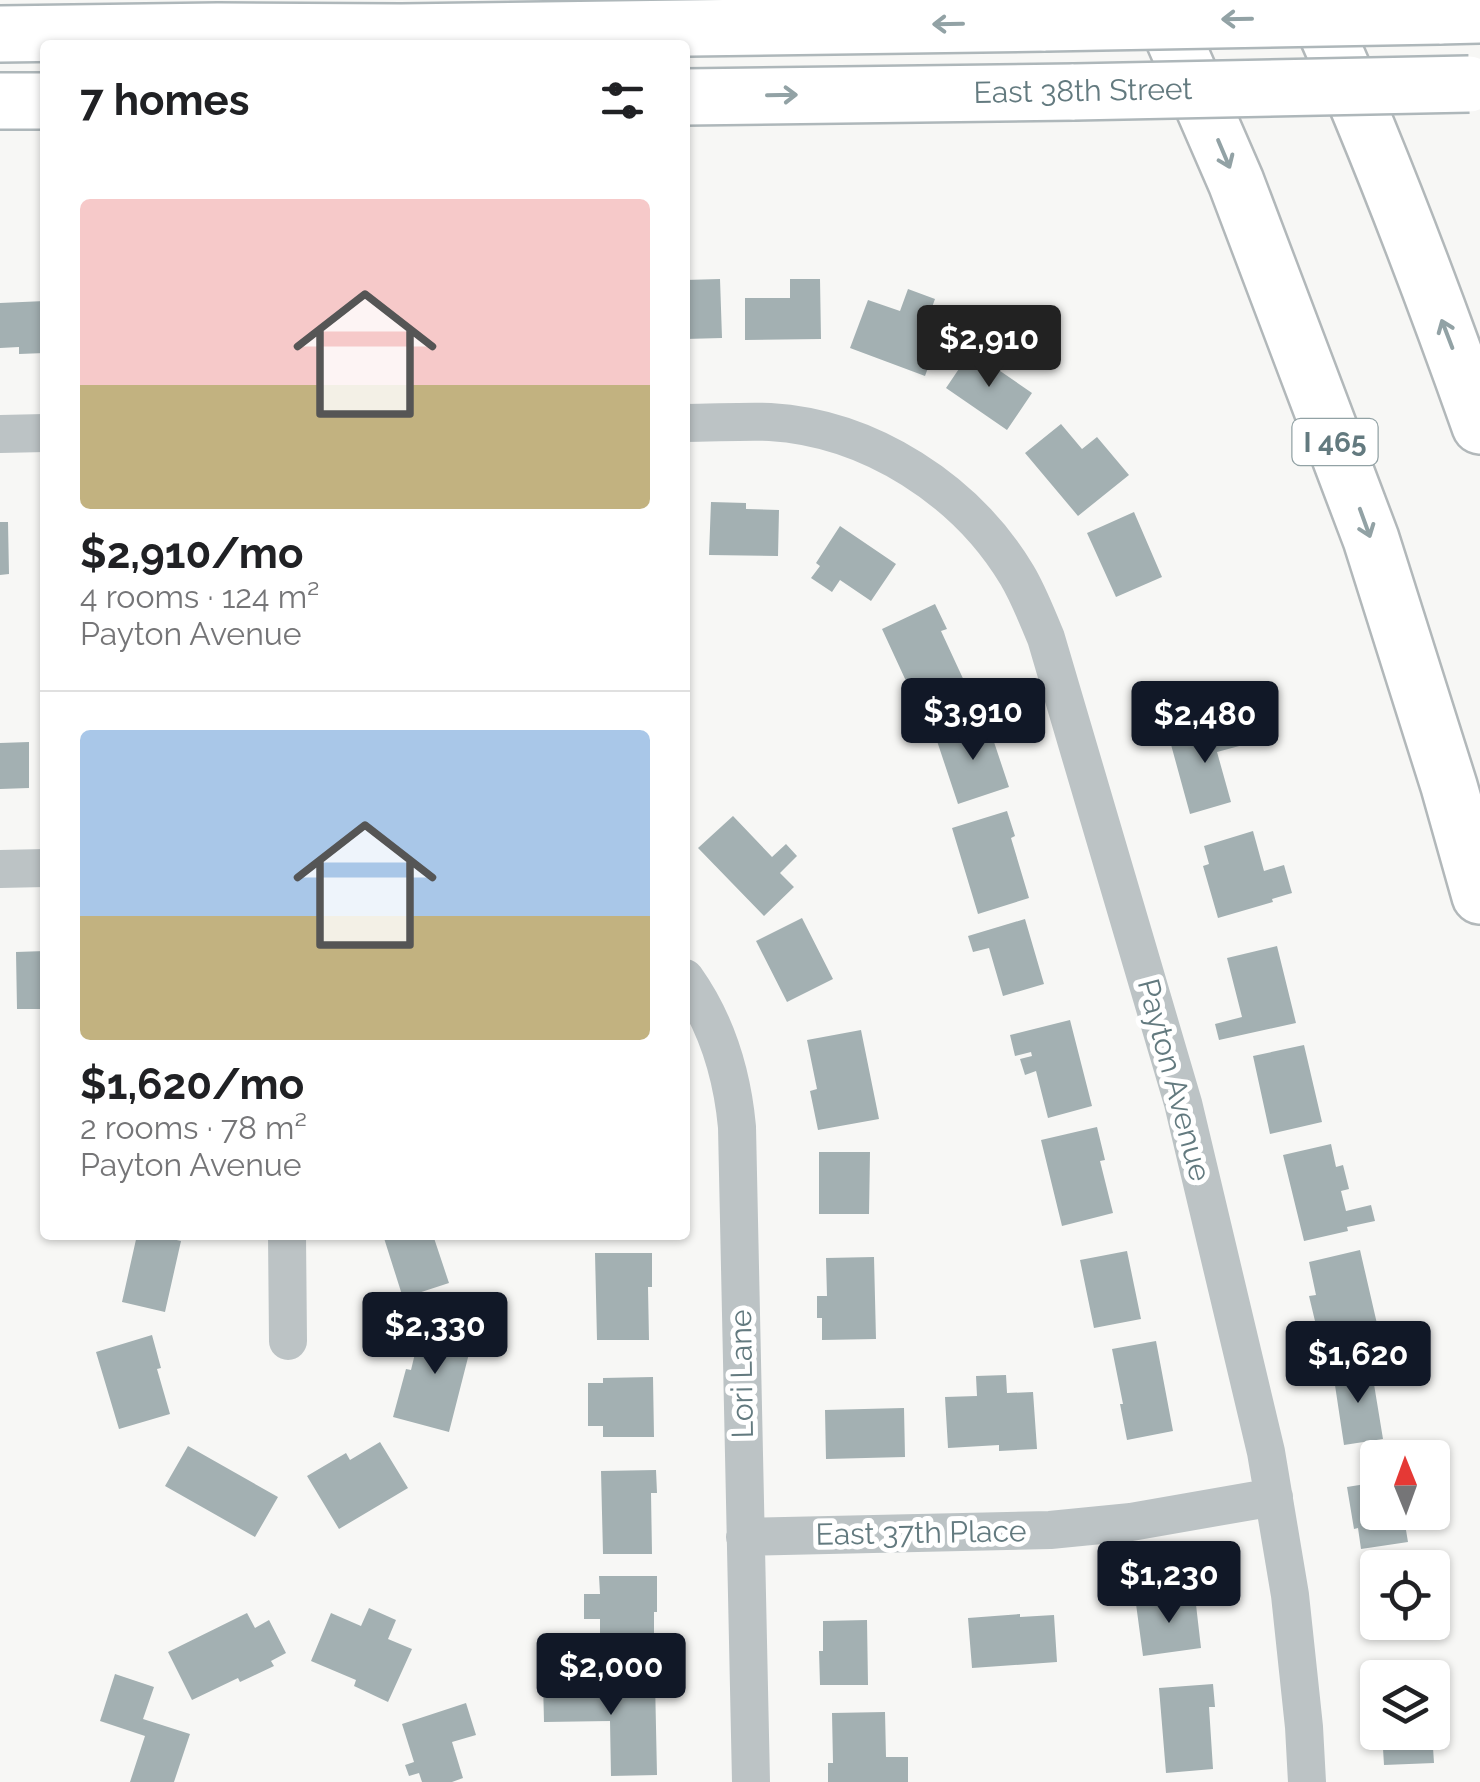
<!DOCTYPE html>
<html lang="en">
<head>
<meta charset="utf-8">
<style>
  body { margin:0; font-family:Raleway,sans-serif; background:#f2f2f2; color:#202124; height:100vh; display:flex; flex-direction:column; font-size:38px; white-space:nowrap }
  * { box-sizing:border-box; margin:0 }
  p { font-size:32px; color:#757577 }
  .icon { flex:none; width:55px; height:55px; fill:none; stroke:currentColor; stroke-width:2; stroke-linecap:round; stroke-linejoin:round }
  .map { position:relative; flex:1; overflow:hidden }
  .details { position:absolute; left:40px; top:40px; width:650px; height:1200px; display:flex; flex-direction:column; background:#fff; border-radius:10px; box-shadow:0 2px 8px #0004 }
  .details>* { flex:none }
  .needle { width:65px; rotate:359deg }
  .fabs { position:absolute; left:1360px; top:1440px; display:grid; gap:20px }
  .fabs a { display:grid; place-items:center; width:90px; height:90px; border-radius:10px; background:#fff; box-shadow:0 2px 8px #0004; font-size:50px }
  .price { position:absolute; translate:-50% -85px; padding:0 22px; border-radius:10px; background:#111827; color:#fff; font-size:32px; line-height:65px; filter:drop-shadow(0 2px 5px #0008) }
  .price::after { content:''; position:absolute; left:50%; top:60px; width:30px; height:22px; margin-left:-15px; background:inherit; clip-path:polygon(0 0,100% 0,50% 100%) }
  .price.active { background:#222; color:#fff }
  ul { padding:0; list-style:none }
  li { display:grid; align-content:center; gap:20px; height:530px; padding:0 40px }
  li+li { border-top:2px solid #e0e0e0 }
  li span { display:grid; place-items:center; height:310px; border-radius:10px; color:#555 }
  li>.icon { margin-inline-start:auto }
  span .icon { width:180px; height:180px; fill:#fffc; stroke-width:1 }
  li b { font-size:42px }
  h2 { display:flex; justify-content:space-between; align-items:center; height:120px; padding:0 40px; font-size:42px }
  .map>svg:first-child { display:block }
</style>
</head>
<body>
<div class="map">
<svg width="1480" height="1782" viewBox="0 0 1480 1782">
  <rect width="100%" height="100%" fill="#f7f7f5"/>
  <path fill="#a3b0b2" d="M720,279L722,338L685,339V280Z
    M790,279H820L821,339L745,340V298H790Z
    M908,289L935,299L927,321L943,327L925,376L850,348L868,300L900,311Z
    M45,301V353L19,354V347L0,348V303Z
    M971,351L1032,393L1007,430L946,388Z
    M1061,424L1082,449L1097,437L1129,475L1078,516L1025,453Z
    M711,502L746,503V509L779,510L778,556L709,555Z
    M1134,512L1162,577L1116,597L1087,533Z
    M0,522H8L9,574L0,575Z
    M840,526L896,564L871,601L840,580L832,592L811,578L820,566L816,563Z
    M935,604L947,629L941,631L966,685L918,707L882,629Z
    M987,721L1009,787L958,804L936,738Z
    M1237,723L1243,745L1217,752L1231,802L1190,814L1170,741Z
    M29,742V788L0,789V743Z
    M1007,811L1015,836L1011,838L1029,898L978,914L952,828Z
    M733,816L772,857L786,844L797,856L780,873L794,887L764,916L698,848Z
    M1253,831L1264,871L1284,865L1292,893L1272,899L1273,902L1218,918L1203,866L1209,864L1204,846Z
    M802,918L833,979L787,1002L756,941Z
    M1025,919L1044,984L1003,996L989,948L973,952L968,936Z
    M1277,946L1296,1023L1219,1040L1215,1024L1242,1017L1227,958Z
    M45,951V1009H17L16,952Z
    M1070,1020L1092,1106L1048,1118L1036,1071L1025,1075L1020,1059L1032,1056L1031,1052L1015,1056L1010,1035Z
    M861,1030L879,1119L818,1130L810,1091L817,1089L807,1040Z
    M1304,1045L1322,1122L1270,1134L1253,1056Z
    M1097,1127L1105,1160L1100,1161L1113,1213L1062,1226L1041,1140Z
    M1331,1144L1336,1167L1343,1165L1349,1189L1341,1191L1346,1211L1371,1205L1375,1221L1347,1227L1348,1231L1304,1241L1283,1155Z
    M819,1152H870L869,1214H819Z
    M137,1235H155L181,1241L165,1312L122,1302Z
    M383,1235H433L449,1283L403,1298Z
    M1360,1250L1378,1328L1320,1342L1309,1296L1316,1295L1309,1262Z
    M1127,1251L1141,1319L1094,1328L1080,1260Z
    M595,1253H652V1287H648L649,1340H597Z
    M874,1257L876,1339L822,1340V1318H817V1296H827L826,1258Z
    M423,1320L474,1334L449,1432L393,1417L406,1369L411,1370Z
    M152,1335L161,1368L157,1369L170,1414L119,1429L96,1352Z
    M1156,1341L1173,1431L1127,1440L1120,1404H1123L1112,1349Z
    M1371,1366L1383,1439L1344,1445L1333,1372Z
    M1006,1375L1007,1393L1033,1392L1037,1449L999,1451V1445L948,1448L945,1397L977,1396L976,1376Z
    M653,1377L654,1437H603V1426H588V1383H603V1378Z
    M904,1408L905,1457L826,1459L825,1410Z
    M380,1442L408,1488L339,1529L307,1476L346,1453L350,1460Z
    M188,1446L278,1497L255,1537L165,1486Z
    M656,1470L657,1493H651L652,1554H603L601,1471Z
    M1378,1482V1512H1403L1408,1542L1361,1549L1358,1528L1354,1529L1347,1487Z
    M599,1576H657V1612H654V1663L600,1664V1619H584V1594H600Z
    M1195,1596L1201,1648L1143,1656L1136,1604Z
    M369,1608L396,1620L388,1639L412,1649L388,1702L354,1686L356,1680L311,1661L331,1613L361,1626Z
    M247,1613L255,1628L269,1620L286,1653L271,1661L274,1666L240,1682L238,1678L192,1700L168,1652Z
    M1020,1614V1617L1054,1615L1057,1662L972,1668L968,1618Z
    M867,1620L868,1685H820L819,1651H823V1621Z
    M115,1674L154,1687L143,1719L190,1734L174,1782H130L145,1736L100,1721Z
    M655,1680L657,1775L611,1776L610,1721L544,1722L543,1681Z
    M1213,1684L1215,1707H1209L1213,1769L1166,1773L1159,1688Z
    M466,1703L476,1735L452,1742L463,1778L452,1782H422L419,1773L409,1776L405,1765L414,1762L402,1724Z
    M885,1712L886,1757H908V1782H828V1763H833L832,1713Z
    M1382,1732H1432L1434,1763L1384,1765Z"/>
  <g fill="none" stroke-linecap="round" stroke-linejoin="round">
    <defs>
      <path id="secondary" d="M1439,16L1480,15
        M0,34L218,31L401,32L1045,23
        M685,97L1074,92
        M0,101H45"/>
      <path id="motorway" d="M1157,0L1236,182L1371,539L1449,786L1480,896
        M1312,0C1375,139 1429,282 1480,426"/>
    </defs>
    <use href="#secondary" stroke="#aeb7ba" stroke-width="60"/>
    <use href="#motorway" stroke="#b2b8ba" stroke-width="60"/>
    <path stroke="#bcc3c5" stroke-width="38" d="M685,423C713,423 742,421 770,422C870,428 966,490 1017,575C1029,595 1037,617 1046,638L1183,1103L1266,1452L1290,1595L1304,1727L1307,1782
      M0,434L45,433
      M0,869L45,868
      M685,978C717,1023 732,1073 737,1127L751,1782
      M287,1235L288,1341
      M745,1537L1050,1530L1131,1522L1274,1497"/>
    <use href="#secondary" stroke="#fff" stroke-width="55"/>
    <use href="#motorway" stroke="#fff" stroke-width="55"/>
    <defs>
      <path id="secondary-bridge" d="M1045,23L1439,16
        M1074,92L1469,84"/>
    </defs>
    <use href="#secondary-bridge" stroke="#aeb7ba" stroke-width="60" stroke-linecap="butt"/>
    <use href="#secondary-bridge" stroke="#fff" stroke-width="55"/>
  </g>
  <defs><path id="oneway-shaft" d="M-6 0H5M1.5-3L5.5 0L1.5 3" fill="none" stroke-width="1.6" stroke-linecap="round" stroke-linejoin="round" transform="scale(2.5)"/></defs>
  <g stroke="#92a2a5">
    <use href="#oneway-shaft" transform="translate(1237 19) rotate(179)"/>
    <use href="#oneway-shaft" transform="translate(948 24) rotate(179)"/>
    <use href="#oneway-shaft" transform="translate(782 95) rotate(-1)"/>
    <use href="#oneway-shaft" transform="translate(1224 154) rotate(67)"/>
    <use href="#oneway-shaft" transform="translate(1447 334) rotate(-111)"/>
    <use href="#oneway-shaft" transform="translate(1365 523) rotate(70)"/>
  </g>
  <g text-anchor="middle" stroke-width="10" stroke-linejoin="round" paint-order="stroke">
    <rect fill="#fff" stroke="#92a2a5" stroke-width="2.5" x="1292.5" y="419" width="85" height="46" rx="8"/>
    <g font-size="28" font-weight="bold" fill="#637a7f">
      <text x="1335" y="452">I 465</text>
    </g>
    <g font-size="30" fill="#637a7f" stroke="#fff">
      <text transform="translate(1083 91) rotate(-1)" y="10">East 38th Street</text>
      <text transform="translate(1174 1080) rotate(75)" y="10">Payton Avenue</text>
      <text transform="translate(742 1374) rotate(-91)" y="10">Lori Lane</text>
      <text transform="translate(921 1533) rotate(-1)" y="10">East 37th Place</text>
    </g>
  </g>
</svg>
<div class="fabs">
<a><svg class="needle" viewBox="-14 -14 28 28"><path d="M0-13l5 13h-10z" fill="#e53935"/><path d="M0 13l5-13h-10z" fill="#757577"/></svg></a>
<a><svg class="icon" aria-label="locate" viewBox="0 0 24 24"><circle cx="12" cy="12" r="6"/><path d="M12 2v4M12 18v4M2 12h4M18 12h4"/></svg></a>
<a><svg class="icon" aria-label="layers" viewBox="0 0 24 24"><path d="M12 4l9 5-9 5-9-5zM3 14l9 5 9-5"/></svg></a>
</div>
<b class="price active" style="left:989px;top:390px">$2,910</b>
<b class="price" style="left:973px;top:763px">$3,910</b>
<b class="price" style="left:1205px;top:766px">$2,480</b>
<b class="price" style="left:435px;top:1377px">$2,330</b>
<b class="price" style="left:1358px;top:1406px">$1,620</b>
<b class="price" style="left:1169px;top:1626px">$1,230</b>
<b class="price" style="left:611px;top:1718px">$2,000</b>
<section class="details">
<h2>7 homes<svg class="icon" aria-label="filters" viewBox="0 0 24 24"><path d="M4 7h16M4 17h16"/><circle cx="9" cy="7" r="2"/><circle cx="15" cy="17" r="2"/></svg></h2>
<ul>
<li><span style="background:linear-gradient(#f6c9c9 60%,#c2b280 0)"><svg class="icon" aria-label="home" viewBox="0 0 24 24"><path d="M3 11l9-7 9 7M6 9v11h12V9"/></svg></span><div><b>$2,910/mo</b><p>4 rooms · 124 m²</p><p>Payton Avenue</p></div></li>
<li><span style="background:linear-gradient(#a9c7e8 60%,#c2b280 0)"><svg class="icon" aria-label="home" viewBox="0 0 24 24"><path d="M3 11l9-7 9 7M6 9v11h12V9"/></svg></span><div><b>$1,620/mo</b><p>2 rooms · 78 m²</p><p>Payton Avenue</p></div></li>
</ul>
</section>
</div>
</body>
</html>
